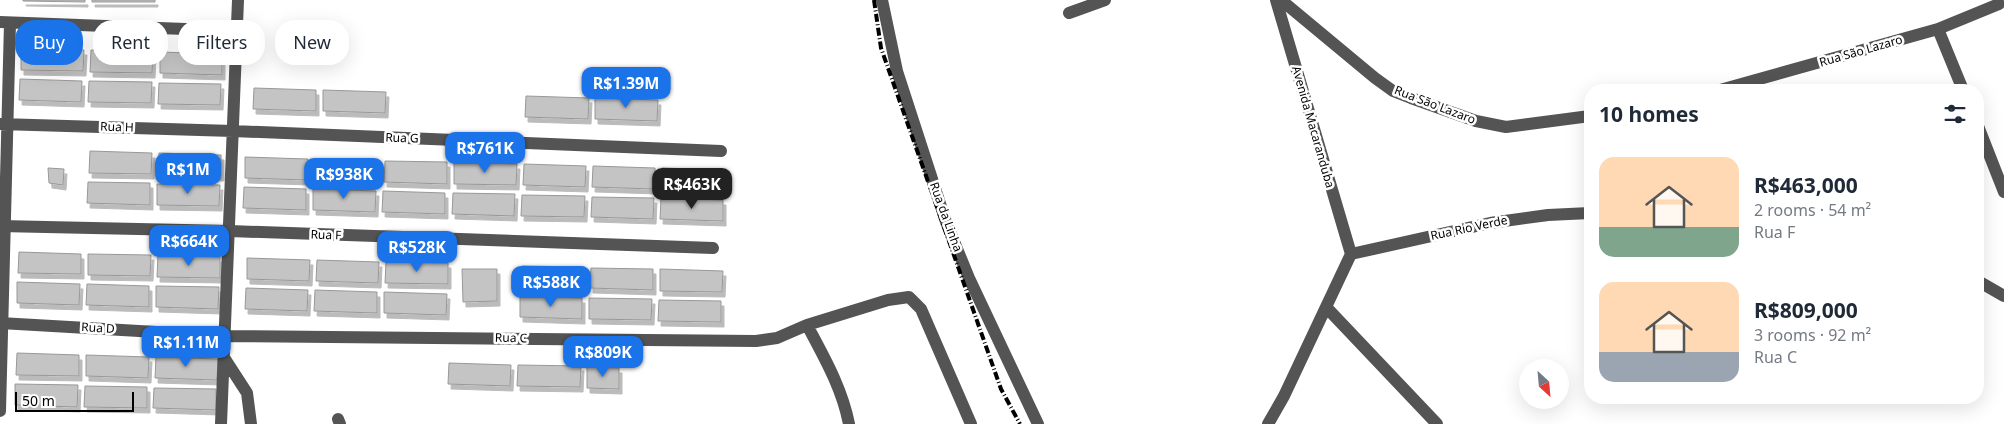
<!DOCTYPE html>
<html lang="en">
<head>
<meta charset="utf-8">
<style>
  body { margin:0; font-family:"Noto Sans",sans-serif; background:#f6f6f7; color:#1f2937; height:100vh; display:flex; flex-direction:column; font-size:19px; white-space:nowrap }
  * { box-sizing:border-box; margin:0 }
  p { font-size:16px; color:#747a83 }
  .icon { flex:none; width:28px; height:28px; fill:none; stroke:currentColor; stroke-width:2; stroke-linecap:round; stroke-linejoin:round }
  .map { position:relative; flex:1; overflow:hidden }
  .drawer { position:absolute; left:1584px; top:84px; width:400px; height:320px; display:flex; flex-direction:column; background:#fff; border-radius:20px; box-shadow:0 5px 20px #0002 }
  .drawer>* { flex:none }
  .banner { position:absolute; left:15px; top:20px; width:475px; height:45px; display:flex; gap:10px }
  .needle { width:32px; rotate:154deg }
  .fabs { position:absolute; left:1519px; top:359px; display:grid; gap:10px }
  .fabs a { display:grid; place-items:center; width:50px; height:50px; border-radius:50%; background:#fff; box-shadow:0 5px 20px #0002; font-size:25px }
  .scale { position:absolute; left:15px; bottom:12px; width:119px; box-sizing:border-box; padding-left:5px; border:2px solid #000; border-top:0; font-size:14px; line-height:18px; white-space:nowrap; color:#000; -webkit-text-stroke:4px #fff; paint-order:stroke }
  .price { position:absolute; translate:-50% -42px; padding:0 11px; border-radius:10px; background:#1a73e8; color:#fff; font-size:16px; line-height:32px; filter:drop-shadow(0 1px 2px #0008) }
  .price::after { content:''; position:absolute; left:50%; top:30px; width:15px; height:11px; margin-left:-8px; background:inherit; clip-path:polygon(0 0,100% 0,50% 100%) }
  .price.selected { background:#222; color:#fff }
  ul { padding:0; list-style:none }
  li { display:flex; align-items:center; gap:15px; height:125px; padding:0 15px }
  li span { display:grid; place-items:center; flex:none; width:140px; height:100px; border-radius:15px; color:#555 }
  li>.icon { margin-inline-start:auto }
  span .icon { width:60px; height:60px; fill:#fffc; stroke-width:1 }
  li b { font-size:21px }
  h2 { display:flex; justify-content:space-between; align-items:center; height:60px; padding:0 15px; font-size:21px }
  .tag { padding:0 18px; border-radius:20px; background:#fff; box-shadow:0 5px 20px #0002; font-size:18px; line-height:45px }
  .tag.selected { background:#1a73e8; color:#fff }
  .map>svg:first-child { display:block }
</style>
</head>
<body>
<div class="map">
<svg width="2004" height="424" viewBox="0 0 2004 424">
  <defs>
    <filter id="shadow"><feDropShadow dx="3" dy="5" stdDeviation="0" flood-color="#0004"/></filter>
  </defs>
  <rect width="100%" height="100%" fill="#fff"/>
  <path fill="#c4c4c4" stroke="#989898" filter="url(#shadow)" d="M23,0H85V2L23,1Z
    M92,0H155V2H92Z
    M21,49L84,50L83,71L21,70Z
    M91,50L153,52L152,73L90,72Z
    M160,52L222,54V75L160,73Z
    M20,79L82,81L81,102L19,100Z
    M89,81L152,82L151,103L88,102Z
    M159,83L221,84L220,105L158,104Z
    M254,88L316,90V111L253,109Z
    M323,90L386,92L385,113L323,111Z
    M526,96L589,98L588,119L525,117Z
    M595,98L658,100L657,121L595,119Z
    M90,151L152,153L151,174L89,173Z
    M159,153L221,155V176L158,174Z
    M245,157L308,159L307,180L245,178Z
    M315,159L377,161V181L314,180Z
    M385,161L447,162V184L384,182Z
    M454,162L517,164L516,185L454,184Z
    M524,164L586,166L585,187L523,185Z
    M593,166L655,168V189L592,187Z
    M48,168L64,169L63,185L49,183Z
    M662,168L725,170L724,191L662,189Z
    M88,182L150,183V205L87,203Z
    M157,184L220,185L219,206L157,205Z
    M244,187L306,189V210L243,208Z
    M313,189L376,191L375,212L313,210Z
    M383,191L445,193V214L382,212Z
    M453,193L515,194L514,216L452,214Z
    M522,195L585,196L584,217L521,216Z
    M592,197L654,198L653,219L591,217Z
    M661,198L723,200V221L660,219Z
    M19,252L81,254V274L18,273Z
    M88,254L151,255L150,276L88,275Z
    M158,255L220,257V278L157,277Z
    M247,258L310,260L309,281L247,279Z
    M317,260L379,262L378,283L316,281Z
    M386,262L448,263V284L385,283Z
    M522,266L584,267L583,288L521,287Z
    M591,268L653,269V290L590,288Z
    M462,269H497V301L463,302Z
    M660,269L723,271L722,292L660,291Z
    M17,282L80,284L79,305L17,303Z
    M87,284L149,286V307L86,305Z
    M156,286L219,287L218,309L156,307Z
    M246,288L308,290L307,311L245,309Z
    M315,290L377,292V313L314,311Z
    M384,292L447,294L446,315L384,313Z
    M520,296L582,298V319L520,317Z
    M589,298L652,299L651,320L589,319Z
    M659,300L721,301V322L658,321Z
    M17,353L79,355V376L16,375Z
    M86,355L149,357L148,378L86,376Z
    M156,357L218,359L217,380L155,378Z
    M449,363L511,365L510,386L448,384Z
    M518,365L581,366L580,387L517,386Z
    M587,367L619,368V389L587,388Z
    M15,384L78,385L77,407L15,405Z
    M85,386L147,387V408L84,407Z
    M154,388L216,389V410L153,408Z"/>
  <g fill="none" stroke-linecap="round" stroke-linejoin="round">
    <path stroke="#545454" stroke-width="12" d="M882,0L897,71L946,222L969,278L1038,424
      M1276,0L1351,254
      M1281,0L1375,78L1393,91L1411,98L1476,121L1506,127L1590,116
      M1069,13L1105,0
      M0,22L238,31
      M1938,29L1963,90
      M1720,90L1938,29L1999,4
      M0,124L233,131L721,151
      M1978,126L2004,192
      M0,226L230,231L713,248
      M1351,254L1490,223L1548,215L1590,213
      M1978,281L2004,296
      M1326,307L1437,424
      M0,323L226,336L756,341L777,338L807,325L888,300L909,297L921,309L971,424
      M807,325C824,357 842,388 849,424
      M225,359L247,393L251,424
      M0,411L10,23
      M338,419L340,424
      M221,424L238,0
      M1268,424L1284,396L1351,254"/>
    <path stroke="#000" stroke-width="4" stroke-dasharray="8 2.5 1 2.5" stroke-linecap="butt" d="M874,0L881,48L1001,389L1020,424"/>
  </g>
  <g text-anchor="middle" stroke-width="5" stroke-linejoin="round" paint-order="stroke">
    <g font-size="12" fill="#000" stroke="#fff">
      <text transform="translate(1861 51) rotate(-16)" y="4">Rua São Lazaro</text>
      <text transform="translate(1435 105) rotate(21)" y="4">Rua São Lazaro</text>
      <text transform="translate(117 127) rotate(2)" y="4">Rua H</text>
      <text transform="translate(1313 127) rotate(74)" y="4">Avenida Macaranduba</text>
      <text transform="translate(402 138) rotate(2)" y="4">Rua G</text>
      <text transform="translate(946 217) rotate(70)" y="4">Rua da Linha</text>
      <text transform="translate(1469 228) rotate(-12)" y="4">Rua Rio Verde</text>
      <text transform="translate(326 235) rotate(2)" y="4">Rua F</text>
      <text transform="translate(98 328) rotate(3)" y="4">Rua D</text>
      <text transform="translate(511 338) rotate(1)" y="4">Rua C</text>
    </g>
  </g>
</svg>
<div class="fabs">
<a><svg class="needle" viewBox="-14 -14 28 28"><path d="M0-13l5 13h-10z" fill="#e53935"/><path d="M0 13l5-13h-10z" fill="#747a83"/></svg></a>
</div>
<div class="scale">50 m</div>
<b class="price" style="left:626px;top:109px">R$1.39M</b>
<b class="price" style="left:485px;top:174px">R$761K</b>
<b class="price" style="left:188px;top:195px">R$1M</b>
<b class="price" style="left:344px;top:200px">R$938K</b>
<b class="price selected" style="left:692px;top:210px">R$463K</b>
<b class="price" style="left:189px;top:267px">R$664K</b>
<b class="price" style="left:417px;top:273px">R$528K</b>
<b class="price" style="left:551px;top:308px">R$588K</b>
<b class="price" style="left:186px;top:368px">R$1.11M</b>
<b class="price" style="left:603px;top:378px">R$809K</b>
<div class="banner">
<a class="tag selected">Buy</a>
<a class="tag">Rent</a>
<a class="tag">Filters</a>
<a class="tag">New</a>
</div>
<section class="drawer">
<h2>10 homes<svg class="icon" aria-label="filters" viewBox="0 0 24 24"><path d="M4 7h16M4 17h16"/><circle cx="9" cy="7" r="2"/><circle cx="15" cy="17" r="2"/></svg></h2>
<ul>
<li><span style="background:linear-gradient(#ffd9b3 70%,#7fa58c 0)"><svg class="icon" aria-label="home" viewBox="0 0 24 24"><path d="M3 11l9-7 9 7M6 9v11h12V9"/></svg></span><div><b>R$463,000</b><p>2 rooms · 54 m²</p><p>Rua F</p></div></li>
<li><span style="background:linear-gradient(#ffd9b3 70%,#9aa5b1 0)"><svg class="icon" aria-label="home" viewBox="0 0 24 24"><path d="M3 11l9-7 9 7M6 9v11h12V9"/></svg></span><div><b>R$809,000</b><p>3 rooms · 92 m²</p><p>Rua C</p></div></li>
</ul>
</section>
</div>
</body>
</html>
